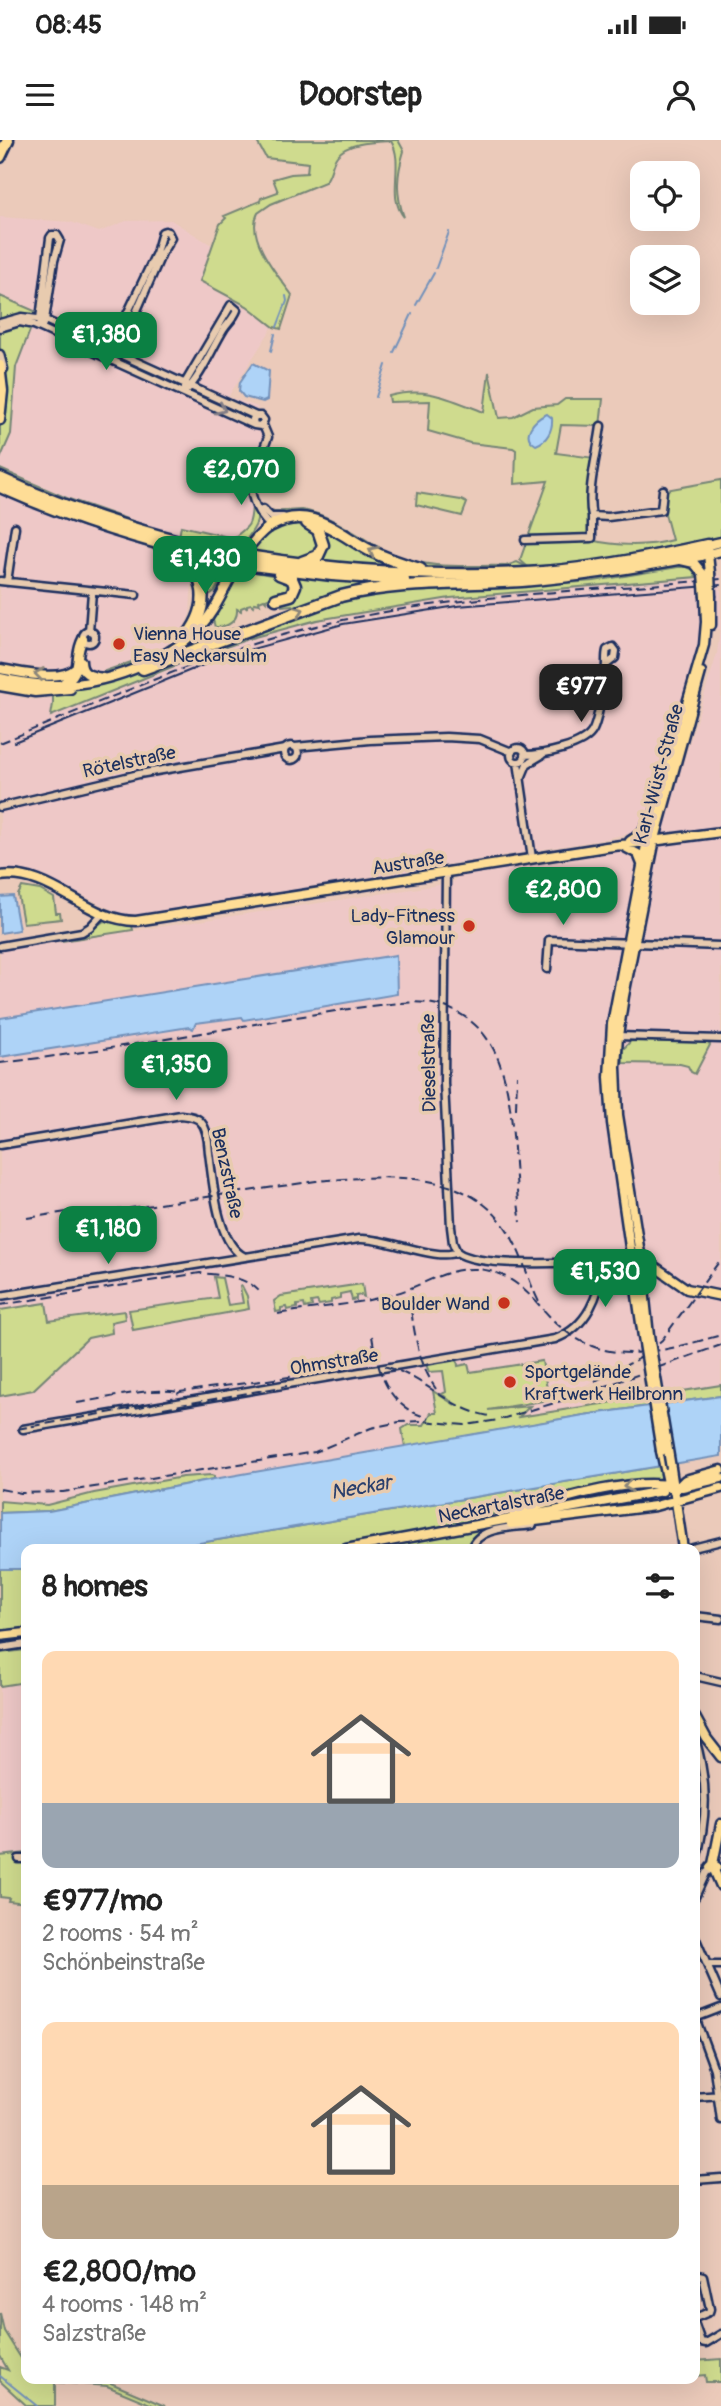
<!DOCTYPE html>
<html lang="en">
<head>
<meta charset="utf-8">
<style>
  body { margin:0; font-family:Pangolin,sans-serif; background:#f2f2f2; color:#222; height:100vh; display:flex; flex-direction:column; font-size:26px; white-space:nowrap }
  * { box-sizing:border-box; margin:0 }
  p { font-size:23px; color:#767676 }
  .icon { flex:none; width:38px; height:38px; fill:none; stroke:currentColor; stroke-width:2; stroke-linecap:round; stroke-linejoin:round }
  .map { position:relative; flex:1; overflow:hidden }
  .drawer { position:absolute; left:21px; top:1404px; width:679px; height:840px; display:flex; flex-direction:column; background:#fff; border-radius:14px; box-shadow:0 7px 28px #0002 }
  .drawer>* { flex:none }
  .buttons { position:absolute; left:630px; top:21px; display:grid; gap:14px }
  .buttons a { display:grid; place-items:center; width:70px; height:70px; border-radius:14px; background:#fff; box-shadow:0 7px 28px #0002; font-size:35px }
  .price { position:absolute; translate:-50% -60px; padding:0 16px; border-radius:14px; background:#0b8043; color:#fff; font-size:23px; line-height:46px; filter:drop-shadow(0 2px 4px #0008) }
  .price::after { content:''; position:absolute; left:50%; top:42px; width:21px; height:16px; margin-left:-10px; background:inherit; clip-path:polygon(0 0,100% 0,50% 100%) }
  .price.active { background:#222; color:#fff }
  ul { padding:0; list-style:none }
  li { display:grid; align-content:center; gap:14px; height:371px; padding:0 21px }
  li span { display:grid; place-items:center; height:217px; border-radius:14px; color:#555 }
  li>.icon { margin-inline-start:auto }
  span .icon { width:126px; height:126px; fill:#fffc; stroke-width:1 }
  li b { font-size:30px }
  h2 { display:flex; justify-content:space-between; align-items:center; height:84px; padding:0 21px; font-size:30px }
  .status { display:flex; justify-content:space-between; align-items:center; height:49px; padding:0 35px; background:#fff; direction:ltr }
  .status svg { height:19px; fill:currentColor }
  header { display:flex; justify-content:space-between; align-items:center; height:91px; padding:0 21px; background:#fff; font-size:32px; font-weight:700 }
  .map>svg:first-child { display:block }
</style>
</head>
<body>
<div class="status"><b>08:45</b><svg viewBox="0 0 49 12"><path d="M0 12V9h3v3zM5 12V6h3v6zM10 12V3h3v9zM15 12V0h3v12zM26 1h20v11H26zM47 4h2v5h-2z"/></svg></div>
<header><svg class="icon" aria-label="menu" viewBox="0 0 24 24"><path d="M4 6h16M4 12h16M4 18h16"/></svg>Doorstep<svg class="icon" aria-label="person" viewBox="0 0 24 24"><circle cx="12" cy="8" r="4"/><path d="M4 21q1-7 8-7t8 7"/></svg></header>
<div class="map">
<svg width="721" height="2266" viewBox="0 0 721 2266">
  <rect width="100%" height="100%" fill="#ebcaba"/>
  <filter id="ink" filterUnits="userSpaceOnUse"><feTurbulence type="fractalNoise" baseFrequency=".0143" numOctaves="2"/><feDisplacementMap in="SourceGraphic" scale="14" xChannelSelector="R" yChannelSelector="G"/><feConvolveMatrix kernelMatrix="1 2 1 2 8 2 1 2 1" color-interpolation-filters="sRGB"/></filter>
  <g filter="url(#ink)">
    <path fill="#eec8c7" d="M0,77L71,82L99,92L126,81L171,80L210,104L252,97L275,183L228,257L258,267L251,285L263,293L265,304L252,334L251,383L233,398L181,386L180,397L69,359L0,328V319L13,281L16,227L37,172L0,156Z
      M0,354L79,385L160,411L180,422L192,433L190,474L181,493L159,510L104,531L81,533L0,523Z
      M721,435V1245L661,1253L613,942L660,667L670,665L717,514L720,489L700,490L695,520L663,627L646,678L638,691L600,700L131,776L121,774L38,734L20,729L0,732V553L32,560L54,558L51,575L184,522L251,498L317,480L450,458Z
      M626,711L632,715L636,722L605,892L604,919L607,983L625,1107L599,1117L600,1135L629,1134L640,1215L580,1248L584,1267L502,1284L442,1301L214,1339V1336L94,1353L47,1365L0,1361V917L189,887L193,889L196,884L242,877L245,880L396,854L395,815L0,878V811L452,743L457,737Z
      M26,1510V1713L0,1716V1513Z"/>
    <path fill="#cfdb8e" stroke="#758576" stroke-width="2" d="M256,0H398L404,11C397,34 395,53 404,77C386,56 405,24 391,1C375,2 347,2 337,16C331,24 332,34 325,42L271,64L258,73C245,97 278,136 292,155L281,189L274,187L247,166L200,141L220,84L226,78L224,76L260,61L261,58L278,52L273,39L291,34L307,33L308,23L266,18Z
      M0,156L37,172L16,227L11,294L0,319Z
      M489,232L499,278L513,277L533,267L557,265L565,259H603L600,286L561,285L556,313L595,318L590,400C616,406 647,407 672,400L664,370L657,371L660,351L721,340V397L589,422L528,427L520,420L548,341L515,344L516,310L513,308L470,303L428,291L430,261L390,262L389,256C427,246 449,259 484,272Z
      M0,329L69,359L179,397L181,386L233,398C250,386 251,385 252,365C266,380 249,394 240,409L233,408L173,417L160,411L79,385L0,352Z
      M417,353L461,360L467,363L462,376L416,365Z
      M301,370C336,375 361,400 393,415C429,430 469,425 506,426L517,422L531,429H544L608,421L673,409L618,421L552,429L440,430L410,425L387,417L329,384L302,375L277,377L267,372Z
      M292,383L311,386L320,410L301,420L251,411C263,396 273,387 292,383Z
      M312,383L412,429L310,423L322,413Z
      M180,414L191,415L229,427L215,451L206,457Z
      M678,427H687L694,430L697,437L450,458L317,480L251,498L184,522L51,576L53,564V543L82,539L137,520L142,534L353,458L419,449L513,447L594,441Z
      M239,429L287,438L292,451L273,459L271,457L266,459V461L264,459L259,461L260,464L254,463L253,466L251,464L247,465V468L246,466L241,468V471L237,469C238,481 227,488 215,487L213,480Z
      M282,433L391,442L296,469L292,465L282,466L280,460L295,452Z
      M22,747L40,750L54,758L56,773H60L61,779L23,783L18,755Z
      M104,781L132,786L133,790L61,801V798L85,794Z
      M631,901L707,902L710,905L695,934L691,932L688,926L680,924L623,923V909Z
      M214,1137L222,1138L228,1165L243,1163L240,1147L242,1146L247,1156L249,1169L133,1190L129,1170L218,1158Z
      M362,1144L364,1157L361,1155L356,1156V1159L352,1160L350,1152L340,1154V1158L331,1160V1163L319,1165L317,1161L311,1162L312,1166L305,1168L304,1164L297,1165V1168L287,1170L286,1167L281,1168V1171L276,1172L274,1161L281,1156Z
      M46,1163L49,1181L124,1171L125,1179L111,1182L112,1193L88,1198L33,1250L0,1256V1170Z
      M457,1219L458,1226L468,1224L470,1232L542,1221L549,1260L488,1270L530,1266L519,1277L721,1245V1256L584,1275L405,1307L402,1289L408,1285H424L431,1273H437L433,1251L455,1265L442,1254L446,1252L443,1231L429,1232L426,1224Z
      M666,1325L669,1337L563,1356L490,1375L492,1386L489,1390C477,1393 473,1397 468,1409H163Z
      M211,1335L214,1336V1339L49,1371L0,1373V1361L47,1365L94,1353L183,1337Z
      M0,1429H26V1500L0,1504Z
      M26,1510V1542L0,1546V1513Z
      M26,1713V1763L8,1761L9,1758L0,1757V1716Z
      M0,2173L4,2191L26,2226V2238L106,2241L165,2266H155L107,2246L55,2242V2266H27L0,2241V2227L8,2230L0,2216Z
      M721,2219V2242H706L705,2235L695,2236V2221Z"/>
    <path fill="#aed3f7" stroke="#7391ba" stroke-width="2" d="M253,223L269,231L267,260L263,262L244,257L239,251L240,242Z
      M547,274L552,278C553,290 547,301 536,305C519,295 535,279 547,274Z
      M13,756L19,790L0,793V757Z
      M396,815L397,854L244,880L242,877L196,883L193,889L189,887L0,917V878Z
      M721,1256V1316L163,1409H26V1429H0V1373L49,1371L214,1339L584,1275Z"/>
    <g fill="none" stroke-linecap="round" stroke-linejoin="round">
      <path stroke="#7391ba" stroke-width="2" d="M436,128L449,92
        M416,165L434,133
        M277,187L287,161L286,156
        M271,211L275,194
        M394,212L412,174
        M376,257L386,225
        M0,2236L37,2266"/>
      <defs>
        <path id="minor" d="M165,91L168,92L171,98L162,113L118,214L111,219L110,210L156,113L162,92Z
          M52,95H57L60,100L54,121L45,180L41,188L40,179L50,98Z
          M231,165L237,170C234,178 228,183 224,189C211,210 202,235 185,252V243Z
          M0,183L22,177L45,180L256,276H261L264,280L261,286L254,285L253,279L256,276
          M0,188L20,182L34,185L254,285
          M0,214L4,229
          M263,285L268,297L251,343C250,359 259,375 270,386
          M263,369L271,377H283
          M592,376C586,352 598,311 601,286
          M525,400L592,398V376L608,377L661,370L663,350
          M0,441L136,455
          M7,442L15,387
          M89,491L92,452
          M83 497a6 6 0 1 1 12 0a6 6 0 1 1-12 0Z
          M284 613a7 7 0 1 1 14 0a7 7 0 1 1-14 0Z
          M295,607L370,600L446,597L480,599L512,612
          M511 615a7 7 0 1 1 14 0a7 7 0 1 1-14 0Z
          M524,615C542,615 585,607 593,590C600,575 602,548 605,531C607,524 605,517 607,510L613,507L616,511L615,518L606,525
          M518,622L532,718
          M522,636L527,624L542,615
          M0,667L139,634L285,609
          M446,732L444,943L451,1087L453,1103L457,1112
          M0,806L82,792L90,787L102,774
          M547,829L549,800L721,806
          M617,896L721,899
          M0,1005L181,975C188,976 196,976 201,982C208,990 208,1003 209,1013C213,1041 217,1105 245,1117
          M457,1112C482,1131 598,1120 633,1120
          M0,1156L359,1099C385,1097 438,1122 457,1112
          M23,1289L555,1199C588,1187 599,1155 604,1122
          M471,1409C478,1386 512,1388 533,1385
          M689,1409L721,1401
          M695,1476L721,1479
          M0,1508L26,1504
          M695,1536L721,1542
          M695,1598C708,1642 708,1679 695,1723
          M19,1719H26
          M695,1757L706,1733L711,1729
          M695,1797L721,1857
          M707,1825H721
          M695,1877L714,1929L721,1980
          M695,1878L721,1868
          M695,1957L721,1955
          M695,2040L721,2038
          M695,2134L703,2136L710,2169L709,2172L695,2178
          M695,2185L701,2202L706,2203L721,2194"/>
        <path id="major" d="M0,225L3,251L0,280
          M703,415L721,411
          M681,420L694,423L703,434
          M710,433L707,405L721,402
          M711,485V457
          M81,521C81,535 91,536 103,538
          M0,529C20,532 61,543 76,528
          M0,538C19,542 39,546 59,545C111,544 185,516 213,470C231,441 242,406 270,386
          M63,543C84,533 73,517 83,499
          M0,546L35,552L70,549
          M630,701L642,693L649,680
          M623,706L638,714L642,724
          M0,736C52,729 86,781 136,781L606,707L721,692
          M636,1120L648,1122L687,1149L721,1156
          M649,1196L641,1120L618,975L616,927L618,896L624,856L655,699L701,532
          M643,1197L612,983L609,937L612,884L647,700L704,505L706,482L705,457
          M661,1311L669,1347
          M671,1328L683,1409
          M682,1347L721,1338
          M674,1351L685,1340L721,1330
          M513,1373C558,1360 628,1337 674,1346
          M511,1384L655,1366L721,1348
          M346,1409L662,1351
          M0,1496L26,1493
          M695,1577L707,1599L721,1617
          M713,1724L710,1727L714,1730L717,1727L713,1724L721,1684
          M714,1730L721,1746"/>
        <path id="highway" d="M0,17L8,0
          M0,338C72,372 146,394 223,412
          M0,347C67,377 136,399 208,416
          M270,386C309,364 336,392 369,410C385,418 402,424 420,429
          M169,411C211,431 211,469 183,501
          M254,417C349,432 447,438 543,432C598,428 653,417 707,405
          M302,422L318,416L323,405L318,390L307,383
          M252,425L332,435L404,440
          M276,459L291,455L295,446L292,439L279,434
          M143,529L341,456C401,441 460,445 522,441C583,436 642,426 701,415"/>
      </defs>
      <use href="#minor" stroke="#1b2f5e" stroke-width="11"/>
      <use href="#major" stroke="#1b2f5e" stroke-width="13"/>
      <use href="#highway" stroke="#1b2f5e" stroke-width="15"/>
      <use href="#minor" stroke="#e8cbaf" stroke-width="6"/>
      <use href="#major" stroke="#fedd96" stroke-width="8"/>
      <use href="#highway" stroke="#fedd96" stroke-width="10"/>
      <path stroke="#1b2f5e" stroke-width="2" d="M14,602L223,517L343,484L457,466L721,445"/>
      <path stroke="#1b2f5e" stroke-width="2" stroke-dasharray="10 5" stroke-linecap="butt" d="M0,603C102,562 202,515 309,488C443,454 584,452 721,439
        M0,923C95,912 190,895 284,879C316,874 347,869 379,865C395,864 411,861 427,863C452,866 474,879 488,900C519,945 511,1030 521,1082
        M516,969L517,935
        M70,1077L316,1041C386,1036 474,1025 513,1100C524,1120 529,1143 540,1164
        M27,1078L79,1070
        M409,1156C414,1189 417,1221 436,1249
        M0,1165L200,1133C219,1135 245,1136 259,1151
        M278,1174C316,1167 357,1165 393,1154C428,1145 451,1122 490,1131C518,1138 533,1159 552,1179C603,1231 660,1212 721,1195
        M372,1196C378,1233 388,1268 429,1278
        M595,1241L640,1218L662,1200L721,1119
        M77,1263C111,1258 147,1247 180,1252
        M163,1268L287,1246
        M17,1289L140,1267L170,1259L180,1252L377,1225C423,1232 444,1269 490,1276
        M0,1349L21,1353L63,1352L315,1312L371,1288L399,1282L422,1281L465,1285L498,1280L581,1255L721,1205"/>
      <defs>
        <path id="major-bridge" d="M710,433L711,457
          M703,434L705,457
          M649,1196L671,1328
          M643,1197L661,1311"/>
        <path id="highway-bridge" d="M223,412L254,417
          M208,416L252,425"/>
      </defs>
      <use href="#major-bridge" stroke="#1b2f5e" stroke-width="13" stroke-linecap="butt"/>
      <use href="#highway-bridge" stroke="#1b2f5e" stroke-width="15" stroke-linecap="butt"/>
      <use href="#major-bridge" stroke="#fedd96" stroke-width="8"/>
      <use href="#highway-bridge" stroke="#fedd96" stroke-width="10"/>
    </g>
    <defs><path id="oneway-chevron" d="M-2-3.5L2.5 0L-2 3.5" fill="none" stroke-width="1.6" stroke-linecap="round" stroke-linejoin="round" transform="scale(1.75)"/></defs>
    <use stroke="#827d86" href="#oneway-chevron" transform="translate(221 269) rotate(25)"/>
    <g stroke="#8c867a">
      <use href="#oneway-chevron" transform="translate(373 411) rotate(-153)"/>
      <use href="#oneway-chevron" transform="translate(299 471) rotate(-20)"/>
      <use href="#oneway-chevron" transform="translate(39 534) rotate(-172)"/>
      <use href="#oneway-chevron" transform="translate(628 1346) rotate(171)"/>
    </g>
  </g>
  <g fill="#c8321e" stroke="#e8cbaf" stroke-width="2.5">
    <circle cx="119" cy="504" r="7"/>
    <circle cx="469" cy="786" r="7"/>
    <circle cx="504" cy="1163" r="7"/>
    <circle cx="510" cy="1242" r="7"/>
  </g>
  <g text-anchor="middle" stroke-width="7" stroke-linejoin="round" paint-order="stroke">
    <g font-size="19" fill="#1b2f5e" stroke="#e8cbaf" text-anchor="start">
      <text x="133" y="500">Vienna House<tspan x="133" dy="22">Easy Neckarsulm</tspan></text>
      <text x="455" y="782" text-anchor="end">Lady-Fitness<tspan x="455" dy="22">Glamour</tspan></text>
      <text x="490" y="1170" text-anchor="end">Boulder Wand</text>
      <text x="524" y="1238">Sportgelände<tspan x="524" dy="22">Kraftwerk Heilbronn</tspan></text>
    </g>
    <g font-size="19" fill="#1b2f5e" stroke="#e8cbaf">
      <text transform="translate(129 621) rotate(-12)" y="7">Rötelstraße</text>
      <text transform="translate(658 634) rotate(-75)" y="7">Karl-Wüst-Straße</text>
      <text transform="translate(408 722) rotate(-9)" y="7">Austraße</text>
      <text transform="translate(428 923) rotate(-91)" y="7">Dieselstraße</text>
      <text transform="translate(228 1033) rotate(78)" y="7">Benzstraße</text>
      <text transform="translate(334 1221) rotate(-9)" y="7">Ohmstraße</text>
      <text transform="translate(501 1364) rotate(-11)" y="7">Neckartalstraße</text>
    </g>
    <g font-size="21" font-style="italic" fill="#2a3f6d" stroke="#e8cbaf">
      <text transform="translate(361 1347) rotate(-10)" y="7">Neckar</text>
    </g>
  </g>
</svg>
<div class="buttons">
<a><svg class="icon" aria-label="locate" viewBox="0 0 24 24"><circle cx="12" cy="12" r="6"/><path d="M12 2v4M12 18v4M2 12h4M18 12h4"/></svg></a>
<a><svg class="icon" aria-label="layers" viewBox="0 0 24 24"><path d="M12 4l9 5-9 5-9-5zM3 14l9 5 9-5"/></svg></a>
</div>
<b class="price" style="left:106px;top:232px">€1,380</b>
<b class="price" style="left:241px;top:367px">€2,070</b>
<b class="price" style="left:205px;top:456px">€1,430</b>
<b class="price active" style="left:581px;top:584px">€977</b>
<b class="price" style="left:563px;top:787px">€2,800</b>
<b class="price" style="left:176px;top:962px">€1,350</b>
<b class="price" style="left:108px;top:1126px">€1,180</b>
<b class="price" style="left:605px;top:1169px">€1,530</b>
<section class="drawer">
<h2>8 homes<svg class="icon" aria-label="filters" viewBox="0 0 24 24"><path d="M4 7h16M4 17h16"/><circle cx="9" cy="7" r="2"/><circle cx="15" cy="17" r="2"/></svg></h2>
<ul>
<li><span style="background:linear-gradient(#ffd9b3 70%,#9aa5b1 0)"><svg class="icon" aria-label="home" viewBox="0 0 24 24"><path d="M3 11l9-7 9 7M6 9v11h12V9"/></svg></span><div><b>€977/mo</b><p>2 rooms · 54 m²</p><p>Schönbeinstraße</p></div></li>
<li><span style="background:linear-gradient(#ffd9b3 75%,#b9a48a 0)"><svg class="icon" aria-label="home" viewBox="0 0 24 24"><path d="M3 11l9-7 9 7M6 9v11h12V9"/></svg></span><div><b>€2,800/mo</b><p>4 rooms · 148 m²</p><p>Salzstraße</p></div></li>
</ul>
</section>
</div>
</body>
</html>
